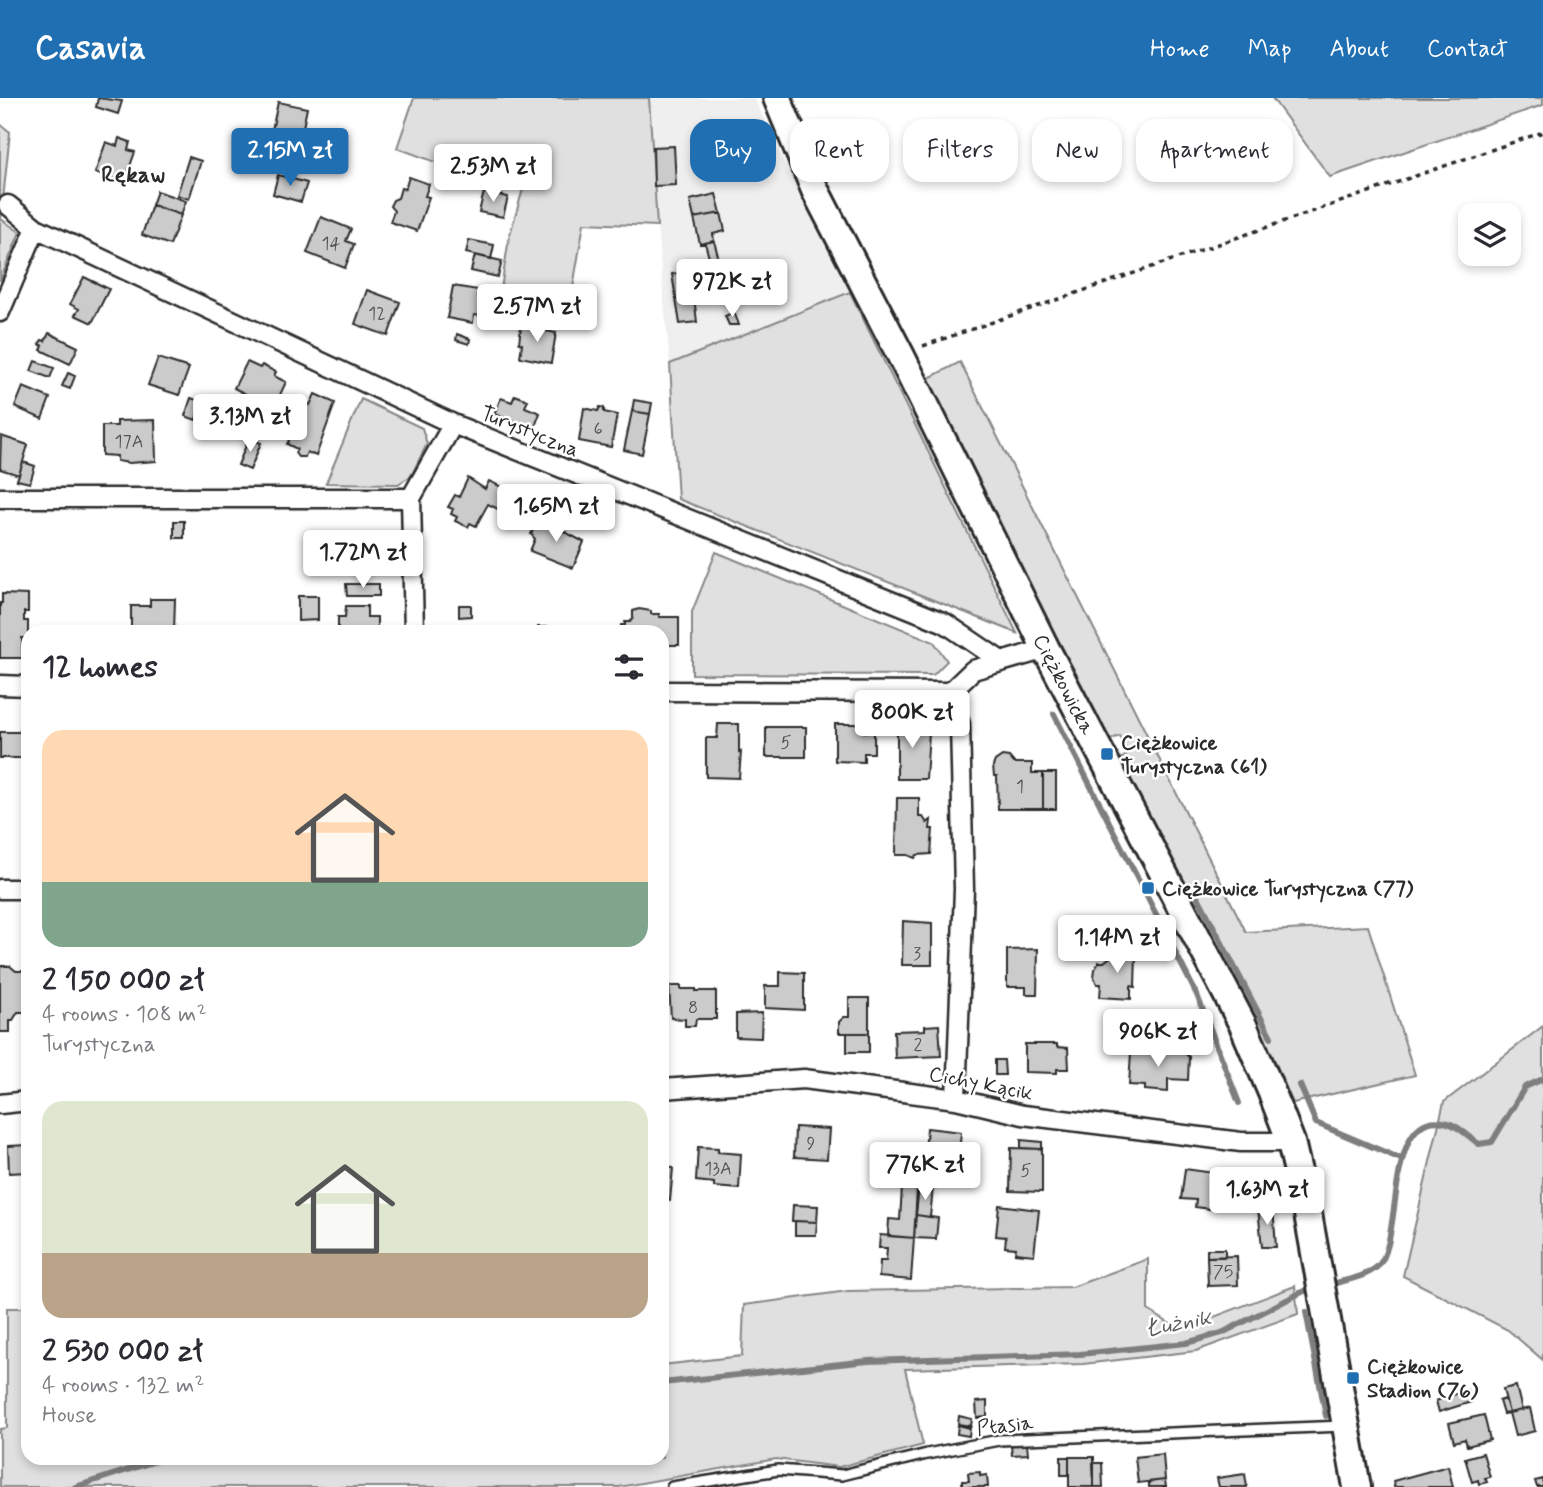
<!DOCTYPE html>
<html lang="en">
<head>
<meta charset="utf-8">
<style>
  body { margin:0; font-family:Mynerve,sans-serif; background:#f2f2f3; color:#2b2b33; height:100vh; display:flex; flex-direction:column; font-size:26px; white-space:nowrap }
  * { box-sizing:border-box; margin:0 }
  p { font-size:23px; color:#7c7c81 }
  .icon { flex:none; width:38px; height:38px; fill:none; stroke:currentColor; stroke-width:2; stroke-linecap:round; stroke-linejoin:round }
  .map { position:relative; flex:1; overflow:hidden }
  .panel { position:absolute; left:21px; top:527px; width:648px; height:840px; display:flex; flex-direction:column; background:#fff; border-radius:21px; box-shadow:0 4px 10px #0003 }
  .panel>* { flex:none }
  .banner { position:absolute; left:690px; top:21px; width:665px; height:63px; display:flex; gap:14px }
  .fabs { position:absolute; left:1458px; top:105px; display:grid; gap:14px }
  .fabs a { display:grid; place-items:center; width:63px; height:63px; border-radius:14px; background:#fff; box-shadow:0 4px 10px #0003; font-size:35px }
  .price { position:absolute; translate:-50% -60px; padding:0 16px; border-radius:7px; background:#fff; color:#222; font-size:23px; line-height:46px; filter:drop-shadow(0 2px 4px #0008) }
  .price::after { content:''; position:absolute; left:50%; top:42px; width:21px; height:16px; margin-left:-10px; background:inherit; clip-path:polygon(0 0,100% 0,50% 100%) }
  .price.active { background:#1f6fb2; color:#fff }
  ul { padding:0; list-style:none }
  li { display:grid; align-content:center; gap:14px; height:371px; padding:0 21px }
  li span { display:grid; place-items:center; height:217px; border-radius:21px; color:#555 }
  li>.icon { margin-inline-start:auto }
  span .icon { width:126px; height:126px; fill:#fffc; stroke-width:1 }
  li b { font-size:30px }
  h2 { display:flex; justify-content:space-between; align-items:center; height:84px; padding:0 21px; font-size:30px }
  .chip { padding:0 24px; border-radius:21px; background:#fff; box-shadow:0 4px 10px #0003; font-size:24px; line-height:63px }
  .chip.active { background:#1f6fb2; color:#fff }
  header { display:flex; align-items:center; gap:42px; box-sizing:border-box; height:98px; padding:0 35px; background:#1f6fb2; color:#fff }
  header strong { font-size:33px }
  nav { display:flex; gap:38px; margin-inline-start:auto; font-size:24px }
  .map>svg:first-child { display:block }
</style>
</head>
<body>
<header>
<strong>Casavia</strong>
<nav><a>Home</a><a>Map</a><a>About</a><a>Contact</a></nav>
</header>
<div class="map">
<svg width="1543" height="1389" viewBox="0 0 1543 1389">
  <rect width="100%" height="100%" fill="#fff"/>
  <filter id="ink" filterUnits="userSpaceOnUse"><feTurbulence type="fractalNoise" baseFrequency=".0143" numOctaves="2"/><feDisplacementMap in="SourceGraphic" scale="14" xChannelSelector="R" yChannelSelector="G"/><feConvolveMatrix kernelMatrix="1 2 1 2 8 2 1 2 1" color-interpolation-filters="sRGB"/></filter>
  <g filter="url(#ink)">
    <path fill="#efefef" d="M649,0H754L801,100L850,194L670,266L657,128Z"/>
    <path fill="#e0e0e0" stroke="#868686" stroke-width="2" d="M414,0H649L657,128L584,125L571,201L501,191L509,140L523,91L463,74L397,50Z
      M1272,0H1543V7L1330,79Z
      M0,26L10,34L1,121L20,134L0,183Z
      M850,194L1017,535L678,401L670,266Z
      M960,264L1246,834L1368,828L1415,977L1293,1005L1216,847L1119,662L1128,656L1120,638L1109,642L925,282Z
      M361,301L422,330L427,346L411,378L398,386L326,385Z
      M716,454L934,544L947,563L933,577L692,576V514Z
      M1543,928V1262L1508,1232L1403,1178L1444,1004Z
      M1148,1161V1212L1180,1232L1295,1188L1298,1216L1196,1253L1083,1266L905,1271L923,1347L839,1369L776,1361L619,1389H0V1331L7,1330V1210H28V1360H662V1267L742,1258L744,1207L848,1193L1072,1189Z"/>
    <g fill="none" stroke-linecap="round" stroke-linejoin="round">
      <path stroke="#7e7e7e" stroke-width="6" d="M1054,616L1197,897L1239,1005
        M1198,799L1271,939
        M1300,987L1316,1025L1401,1061
        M1328,1187C1345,1182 1365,1180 1378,1168C1404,1143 1383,1006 1448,1025C1459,1028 1470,1040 1479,1046L1492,1044L1525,989L1543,981
        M1306,1214L1326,1318
        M662,1285L868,1263L1080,1256L1186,1245L1222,1235L1302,1194L1314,1190
        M75,1389L165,1360"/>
    </g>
    <path fill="#cbcbcb" stroke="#2b2b2b" stroke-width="2" d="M98,0L122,3L118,16L96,9Z
      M278,4L307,10L300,44L271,37Z
      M119,40L130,44L128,52L135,54L124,85L95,75L106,44L117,48Z
      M674,48L676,87L654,88L653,49Z
      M189,59L201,63L189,101L177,97Z
      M278,77L307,85L301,104L273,96Z
      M409,79L429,86L425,98L429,99L417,133L390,124L394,113L390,108L393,102L398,100L401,90L405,91Z
      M157,93L186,103L181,117L152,107Z
      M484,94L508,99L503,119L479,114Z
      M716,96L721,115L694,120L690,102Z
      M152,107L181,117L170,147L142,137Z
      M721,115L725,133L713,136L714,143L700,146L694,120Z
      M321,119L351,131L346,143L354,146L345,170L307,155Z
      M469,142L494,147L491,161L466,155Z
      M714,143L721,169L712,171L705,145Z
      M475,157L502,163L498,179L471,173Z
      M690,173L692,188L702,187L703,198L694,199L697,224L680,226L672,176Z
      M84,179L109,191L92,225L75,217L79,211L70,206Z
      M453,188L478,192L477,198L486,199L483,218L474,217L473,225L447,220Z
      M367,192L400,204L388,238L355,226Z
      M734,214L739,227H729L725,218Z
      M521,228L556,235L551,265L520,259L522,246L519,245Z
      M49,235L78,249L70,266L41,252L43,248L39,246L42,242L45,243Z
      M457,236L470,241L469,246L456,242Z
      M158,260L189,270L179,297L148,287Z
      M35,263L54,270L50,280L31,273Z
      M247,264L260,270L262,267L276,274L274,278L286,284L272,314L257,307L259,303L234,290Z
      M68,275L75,278L70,291L62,288Z
      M23,289L50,300L42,321L15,309Z
      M315,296L335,305L316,358L307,354L305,359H298L295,355L297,351L287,346L306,305L310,307Z
      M515,297L528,302L525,309L540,315L534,331L494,316L501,300L512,304Z
      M191,300L202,304L196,322L185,318Z
      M634,302L652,305L650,316L632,313Z
      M600,309L604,310V314L617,317L611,349L579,343L584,310L598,313Z
      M632,313L650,316L642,356L624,352Z
      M155,322L156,363L129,365L117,363V358L102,357V328H117V323Z
      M1,338L28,347L19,377L0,371Z
      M249,340L261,345L250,372L238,367Z
      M23,364L35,368L30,385L17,382Z
      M468,380L485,391L489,383L515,395L506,415L488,406L476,428L470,425L468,429L455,423L457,419L451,416L453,411L448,409L455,397L459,399Z
      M546,418L557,423L556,426L560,427L559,431L584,444L573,470L530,453L535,441L531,436L534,430H541Z
      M174,423H184V440H174Z
      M346,439H364V441L379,442V471L346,472Z
      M346,486H379V498H347Z
      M2,496L28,497V514H24V523H28V540H22V560H0V505H2Z
      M298,498H318V522L298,523Z
      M150,501H175L174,534H131V508H150Z
      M459,507H471V518L459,519Z
      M346,508H367V519H377V533L338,534V519H345Z
      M639,511L651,513V516H659V519H679V547H662V534H621V527H625V524H630L633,520V513Z
      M538,529H560V534H538Z
      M63,531L92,532V534H64Z
      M897,624H926V632L929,634L926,681H897Z
      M718,626H739V655L741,654L739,680L706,679V640H717Z
      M835,626H864V634H874V655H864V664L835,663Z
      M766,629H806V659H766Z
      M20,632H28V660H0V634H20Z
      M1002,658L1009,659L1014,665H1032V675H1043V711H998L997,678H994L993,668L995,663Z
      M1043,675H1056V711H1043Z
      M897,700H919V719H923L927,725L931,722L930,731H933L931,756L917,757L915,760L908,757H896Z
      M903,823L932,825V867H902Z
      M1038,851L1037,896H1026V889H1007V852Z
      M1116,852L1136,856L1135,889L1131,888V901L1100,899L1101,886H1097L1094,879L1095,871L1099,864H1104L1109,860V855Z
      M0,868H10L16,873H26L28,883L26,914H18L13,922H10V934H0Z
      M780,874L804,875V912L765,910V888H780Z
      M669,888H681V891H696V893H716V921H696L695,928H685V921L671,920Z
      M849,900H869V935H839V924L844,919H849Z
      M762,915L761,940L736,939V916Z
      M939,927L941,958L895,960L894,933L925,932V928Z
      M847,935H869V954H847Z
      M1025,946H1057V949L1068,950L1069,971H1057V975L1025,974Z
      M1147,949L1184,954L1189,959L1188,982L1168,981V994L1145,992V988L1129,987L1131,954L1147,955Z
      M995,962H1004L1005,977H995Z
      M795,1029L829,1031L827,1061L794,1059Z
      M927,1030L961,1034L958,1066L924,1063Z
      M1021,1042L1042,1044V1051L1021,1050Z
      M28,1047V1074L9,1075L8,1048Z
      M897,1047L909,1048L906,1082L873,1081L878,1048L897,1050Z
      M698,1049L718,1050V1054L741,1056L739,1091L714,1089V1085L696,1083Z
      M1011,1050L1042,1051V1094L1010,1093Z
      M662,1069L673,1070L670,1103L662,1102Z
      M1185,1071L1214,1075L1210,1111L1195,1109L1196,1102L1181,1101Z
      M902,1089L917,1091L914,1140L888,1138L889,1121L900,1122Z
      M919,1089L933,1090L930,1119L916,1117Z
      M793,1107L818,1108L817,1124L792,1123Z
      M999,1107L1039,1112L1034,1157L1015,1155L1016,1150L1005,1149L1006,1139L996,1138Z
      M1273,1109L1276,1149H1262L1258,1110Z
      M916,1117L938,1120L936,1141L914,1140Z
      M795,1123L817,1124L816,1137H795Z
      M880,1137L914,1140L911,1182L879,1179L880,1163H886L887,1150H879Z
      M1207,1151H1225V1159H1207Z
      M1237,1158L1238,1187L1208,1188L1207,1159Z
      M1516,1288L1522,1312L1509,1315L1503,1291Z
      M1467,1292L1471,1304L1439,1314L1436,1303Z
      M1505,1301L1509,1315L1503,1316L1499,1303Z
      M987,1303V1319L977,1320L976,1304Z
      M1530,1310L1535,1333L1515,1338L1509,1315Z
      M1484,1317L1490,1342L1467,1348L1465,1341L1454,1344L1449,1325Z
      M959,1318L972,1321L971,1328L958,1326Z
      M958,1327L970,1330L969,1338L957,1336Z
      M1027,1346L1028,1356L1012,1357L1011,1347Z
      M1483,1355L1490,1379L1485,1380L1487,1384L1479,1386L1478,1382L1472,1384L1465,1360Z
      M1163,1356L1165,1382L1138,1385L1135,1359Z
      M1061,1359H1069V1377H1061Z
      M1069,1359H1094V1389H1069Z
      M1093,1365H1102L1103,1389H1094Z
      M1448,1368L1453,1389H1394L1393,1383Z
      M980,1374V1378L987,1377L988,1389H962V1383H969L968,1375Z
      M1245,1376L1247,1389H1219L1217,1380Z
      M1543,1381V1389H1537L1535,1383Z
      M1165,1382L1166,1389H1149V1384Z"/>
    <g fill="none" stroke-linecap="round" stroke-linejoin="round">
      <defs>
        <path id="lane" d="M672,1389L778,1372L842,1377L927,1356L999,1342L1344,1328"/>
        <path id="street" d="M8,107L36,130L453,326L945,525L1001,563
          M0,214L36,130
          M0,400H411
          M414,534L411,400L453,326
          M0,587L28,588
          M662,593L950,594L973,572L1046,551
          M950,594L960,626L964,791L956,1001
          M0,791H28
          M662,991L804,981L956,1001L1023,1017L1241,1044H1291
          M0,1006L28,1003"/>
        <g id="secondary">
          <path id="s1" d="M777,0L815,92L901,258L1046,551L1243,927L1272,995L1291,1044L1308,1116L1357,1389"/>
        </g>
      </defs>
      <use href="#lane" stroke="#2b2b2b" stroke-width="14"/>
      <use href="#street" stroke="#2b2b2b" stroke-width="23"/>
      <use href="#secondary" stroke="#2b2b2b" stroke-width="32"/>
      <path stroke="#2b2b2b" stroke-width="3.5" stroke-dasharray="5 5" stroke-linecap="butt" d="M923,248L1543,34"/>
      <use href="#lane" stroke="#fff" stroke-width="9"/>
      <use href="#street" stroke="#fff" stroke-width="18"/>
      <use href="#secondary" stroke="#fff" stroke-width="26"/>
    </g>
  </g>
  <g fill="#1f6fb2" stroke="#fff" stroke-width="2.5">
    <rect x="1100" y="649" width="14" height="14" rx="3.5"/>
    <rect x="1141" y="783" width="14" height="14" rx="3.5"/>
    <rect x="1346" y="1273" width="14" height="14" rx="3.5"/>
  </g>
  <g text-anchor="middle" stroke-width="5" stroke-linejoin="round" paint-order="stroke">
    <g font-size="18" fill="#535353">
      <text x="331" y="151">14</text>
      <text x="377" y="221">12</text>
      <text x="598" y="336">6</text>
      <text x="129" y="349">17A</text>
      <text x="786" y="650">5</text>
      <text x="1020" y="694">1</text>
      <text x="917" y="861">3</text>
      <text x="693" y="915">8</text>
      <text x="918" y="952">2</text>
      <text x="811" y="1051">9</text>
      <text x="718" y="1076">13A</text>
      <text x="1026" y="1078">5</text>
      <text x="1223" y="1179">75</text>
    </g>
    <g font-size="21" fill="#2b2b2b" stroke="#fff">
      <text transform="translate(530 333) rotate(22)" y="7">Turystyczna</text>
      <text dy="7" stroke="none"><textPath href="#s1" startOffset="653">Ciężkowicka</textPath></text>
      <text transform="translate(981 985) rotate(11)" y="7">Cichy Kącik</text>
      <text transform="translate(1005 1327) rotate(-6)" y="7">Ptasia</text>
    </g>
    <g font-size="21" font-weight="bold" fill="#2b2b2b" stroke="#fff" text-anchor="start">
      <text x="1121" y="651">Ciężkowice<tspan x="1121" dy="24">Turystyczna (61)</tspan></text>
      <text x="1162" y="797">Ciężkowice Turystyczna (77)</text>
      <text x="1367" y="1275">Ciężkowice<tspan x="1367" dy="24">Stadion (76)</tspan></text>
    </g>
    <g font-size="23" font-weight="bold" fill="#2b2b2b" stroke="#fff">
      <text x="133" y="84">Rękaw</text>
    </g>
    <g font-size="23" font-style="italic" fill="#5c5c5c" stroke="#fff">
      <text transform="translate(1178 1224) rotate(-11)" y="8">Łużnik</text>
    </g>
  </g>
</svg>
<div class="fabs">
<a><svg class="icon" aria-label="layers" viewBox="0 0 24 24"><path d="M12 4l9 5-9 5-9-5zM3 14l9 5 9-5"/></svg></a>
</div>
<b class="price active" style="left:290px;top:90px">2.15M zł</b>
<b class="price" style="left:493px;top:106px">2.53M zł</b>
<b class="price" style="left:732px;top:221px">972K zł</b>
<b class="price" style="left:537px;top:246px">2.57M zł</b>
<b class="price" style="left:250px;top:356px">3.13M zł</b>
<b class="price" style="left:556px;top:446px">1.65M zł</b>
<b class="price" style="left:363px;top:492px">1.72M zł</b>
<b class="price" style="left:912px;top:652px">800K zł</b>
<b class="price" style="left:1117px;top:877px">1.14M zł</b>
<b class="price" style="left:1158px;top:971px">906K zł</b>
<b class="price" style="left:925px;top:1104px">776K zł</b>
<b class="price" style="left:1267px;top:1129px">1.63M zł</b>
<div class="banner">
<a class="chip active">Buy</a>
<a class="chip">Rent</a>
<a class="chip">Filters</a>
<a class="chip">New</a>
<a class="chip">Apartment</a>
</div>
<section class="panel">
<h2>12 homes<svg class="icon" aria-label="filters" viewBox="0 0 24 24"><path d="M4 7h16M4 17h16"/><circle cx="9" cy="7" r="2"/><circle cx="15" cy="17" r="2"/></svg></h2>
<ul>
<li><span style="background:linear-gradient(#ffd9b3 70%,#7fa58c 0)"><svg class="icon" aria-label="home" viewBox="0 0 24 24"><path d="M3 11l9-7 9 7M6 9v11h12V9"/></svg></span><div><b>2 150 000 zł</b><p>4 rooms · 108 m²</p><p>Turystyczna</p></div></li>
<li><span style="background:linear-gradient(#dfe7d0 70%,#b9a48a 0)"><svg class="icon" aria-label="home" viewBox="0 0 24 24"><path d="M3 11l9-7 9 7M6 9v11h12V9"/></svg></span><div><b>2 530 000 zł</b><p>4 rooms · 132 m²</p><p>House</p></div></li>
</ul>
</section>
</div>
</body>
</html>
